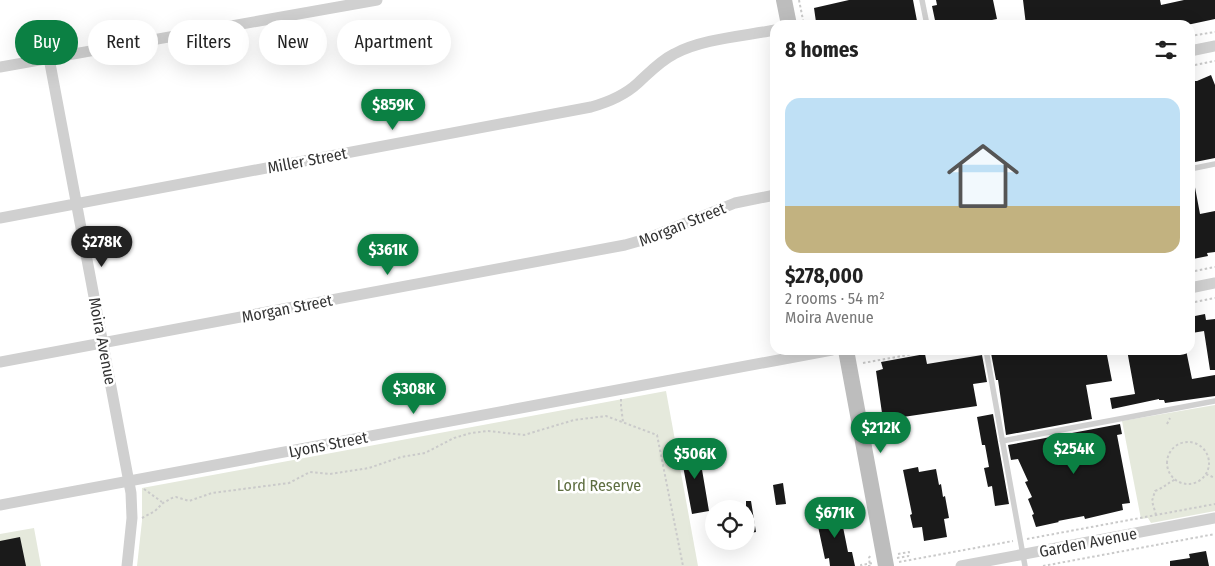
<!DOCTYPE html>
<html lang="en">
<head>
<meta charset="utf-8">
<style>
  body { margin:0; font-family:"Fira Sans Condensed",sans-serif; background:#f2f2f2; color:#222; height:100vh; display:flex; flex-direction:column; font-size:19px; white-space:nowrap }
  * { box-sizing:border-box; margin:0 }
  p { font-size:16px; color:#767676 }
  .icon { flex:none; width:28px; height:28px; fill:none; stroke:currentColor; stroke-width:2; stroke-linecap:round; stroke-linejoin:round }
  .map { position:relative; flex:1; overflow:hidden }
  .details { position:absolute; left:770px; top:20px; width:425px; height:335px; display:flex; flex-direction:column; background:#fff; border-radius:15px; box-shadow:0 5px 20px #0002 }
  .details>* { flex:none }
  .guide { position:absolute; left:15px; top:20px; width:475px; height:45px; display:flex; gap:10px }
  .controls { position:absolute; left:705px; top:500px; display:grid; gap:10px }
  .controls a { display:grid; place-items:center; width:50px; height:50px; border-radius:50%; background:#fff; box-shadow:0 5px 20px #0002; font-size:25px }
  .price { position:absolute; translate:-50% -42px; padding:0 11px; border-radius:18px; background:#0b8043; color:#fff; font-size:16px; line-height:32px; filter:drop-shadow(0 1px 2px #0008) }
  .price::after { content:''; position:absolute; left:50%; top:30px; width:15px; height:11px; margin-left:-8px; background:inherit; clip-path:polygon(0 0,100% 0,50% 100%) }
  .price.on { background:#222; color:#fff }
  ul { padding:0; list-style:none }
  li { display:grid; align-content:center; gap:10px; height:265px; padding:0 15px }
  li+li { border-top:1px solid #e0e0e0 }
  li span { display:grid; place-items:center; height:155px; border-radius:15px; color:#555 }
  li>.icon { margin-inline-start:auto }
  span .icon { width:90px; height:90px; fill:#fffc; stroke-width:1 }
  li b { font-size:21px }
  h2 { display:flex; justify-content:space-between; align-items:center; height:60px; padding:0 15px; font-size:21px }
  .tag { padding:0 18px; border-radius:22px; background:#fff; box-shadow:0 5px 20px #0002; font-size:18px; line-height:45px }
  .tag.on { background:#0b8043; color:#fff }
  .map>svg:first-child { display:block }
</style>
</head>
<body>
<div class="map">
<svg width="1215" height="566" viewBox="0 0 1215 566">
  <rect width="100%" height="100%" fill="#fff"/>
  <path fill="#e5e9dc" d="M666,391L698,566H137L142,521V488Z
    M1215,405V511L1151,523L1148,518L1141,519L1122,421Z
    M34,528L41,566H0V534Z"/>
  <path fill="#1a1a1a" d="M849,0H913L917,21L889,25H822L821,21L816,22L814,8Z
    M936,0H993L997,19L992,20L993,23L985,25H936L932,6L937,5Z
    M1023,0H1160L1161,5L1184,0H1215V19L1187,25H1026Z
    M1211,75L1215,85V158L1190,163V81H1197Z
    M1190,182H1194L1200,214L1215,211V252L1207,253L1208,256L1193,259L1190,244Z
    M1205,314L1206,320L1215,319V370H1210L1204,331L1192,333L1190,317Z
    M1014,350H1106L1112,381L1086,385L1092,419L1006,435L998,380H996L991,353L994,351Z
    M1127,350H1186L1192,379L1215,375V396L1165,403L1164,400H1159V399L1112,409L1110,398L1135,394Z
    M925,354L927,364L982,355L987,382L973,384L977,406L883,420L876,371L883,369L881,362Z
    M993,414L1009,504L995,506L992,486L988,487L984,468L989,467L985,445H982L977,417Z
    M1120,424L1122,434L1117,435L1130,503L1122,504L1123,510L1085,519L1084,516L1058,521L1059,522L1036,527L1032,515L1034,514L1028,499L1032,497L1025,482L1028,481L1018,459L1011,460L1008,445Z
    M698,446L709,511L692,514L680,450Z
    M918,467L919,472L936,469L939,485L941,484L943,497L945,496L949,518L944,519L947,537L924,541L922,527L913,528L910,515L912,514L903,470Z
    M783,483L786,504L776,505L773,485Z
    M746,501H751L756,532L746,534Z
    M845,511L848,526L843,527L848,552H852L855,566H830L829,558L825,559L816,517Z
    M20,537L26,566H0V541Z
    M1206,551L1209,566H1170V561L1190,558L1189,554Z"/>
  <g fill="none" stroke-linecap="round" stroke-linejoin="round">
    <path stroke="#cacaca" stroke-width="2" stroke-dasharray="2.5 2.5" stroke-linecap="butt" d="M799,0L804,25
      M1190,36L1215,32
      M1190,66L1215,61
      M1190,272L1215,267
      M1190,303L1215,298
      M863,363L935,350
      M621,399V406L623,422
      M1167,424L1170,418
      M1167 463a21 21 0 1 1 42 0a21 21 0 1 1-42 0Z
      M1206,474L1215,478
      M144,489L162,502
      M1156,515L1152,501L1155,491C1163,488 1168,483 1176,479
      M142,518L155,511L163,503L172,498L176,497L189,501L212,493L289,483L310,472L330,474L369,468L401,457L425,453L454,438L471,433L488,431L524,435L574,420L606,416L657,435L683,566
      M1027,539L1215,504
      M898,554L909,552V556
      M897,558L909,556
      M899,562L1013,541
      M862,566L861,565L873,563
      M868,566H870L869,558L870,556
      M1043,566L1215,534"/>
    <path stroke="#d0d0d0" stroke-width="5.5" d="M922,0L927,25
      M1190,169L1215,164
      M986,350L1025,566
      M1002,441L1215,401"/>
    <path stroke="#d0d0d0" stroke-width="11" d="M1190,51L1215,46
      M49,58L131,493L132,518L127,566
      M0,67L377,0
      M0,218L591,107C609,102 625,95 638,83C650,72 660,61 674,54C701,39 744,36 775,30
      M1190,288L1215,283
      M0,362L625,245L646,239L735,203L775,195
      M0,505L832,350
      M961,566L1215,518"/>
    <path stroke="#bdbdbd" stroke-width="16" d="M784,0L789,25
      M846,350L886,566"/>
  </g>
  <g text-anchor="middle" stroke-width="5" stroke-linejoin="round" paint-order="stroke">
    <g font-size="16" fill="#333" stroke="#fff">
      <text transform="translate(307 160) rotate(-11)" y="6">Miller Street</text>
      <text transform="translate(682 224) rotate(-22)" y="6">Morgan Street</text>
      <text transform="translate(287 308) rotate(-11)" y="6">Morgan Street</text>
      <text transform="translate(103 341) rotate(79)" y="6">Moira Avenue</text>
      <text transform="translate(328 444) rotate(-11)" y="6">Lyons Street</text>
      <text transform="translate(1088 542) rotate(-11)" y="6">Garden Avenue</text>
    </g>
    <g font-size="16" fill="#5e6e40" stroke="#fff">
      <text x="599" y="491">Lord Reserve</text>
    </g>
  </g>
</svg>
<div class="controls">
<a><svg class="icon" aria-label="locate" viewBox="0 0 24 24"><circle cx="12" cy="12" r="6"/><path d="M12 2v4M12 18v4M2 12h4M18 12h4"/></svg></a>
</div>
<b class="price" style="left:393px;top:131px">$859K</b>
<b class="price on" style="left:102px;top:268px">$278K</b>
<b class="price" style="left:388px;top:276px">$361K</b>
<b class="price" style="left:414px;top:415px">$308K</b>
<b class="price" style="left:881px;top:454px">$212K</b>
<b class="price" style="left:1074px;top:475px">$254K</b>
<b class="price" style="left:695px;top:480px">$506K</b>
<b class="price" style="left:835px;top:539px">$671K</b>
<div class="guide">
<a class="tag on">Buy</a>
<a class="tag">Rent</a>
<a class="tag">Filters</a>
<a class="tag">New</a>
<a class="tag">Apartment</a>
</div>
<section class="details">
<h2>8 homes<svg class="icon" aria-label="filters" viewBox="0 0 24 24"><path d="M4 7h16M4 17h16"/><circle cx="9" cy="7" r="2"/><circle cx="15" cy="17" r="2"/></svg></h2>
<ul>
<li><span style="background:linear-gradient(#bfe0f5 70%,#c2b280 0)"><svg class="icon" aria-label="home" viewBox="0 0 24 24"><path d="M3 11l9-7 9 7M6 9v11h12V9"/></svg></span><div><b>$278,000</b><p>2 rooms · 54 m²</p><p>Moira Avenue</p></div></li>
</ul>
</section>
</div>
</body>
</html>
